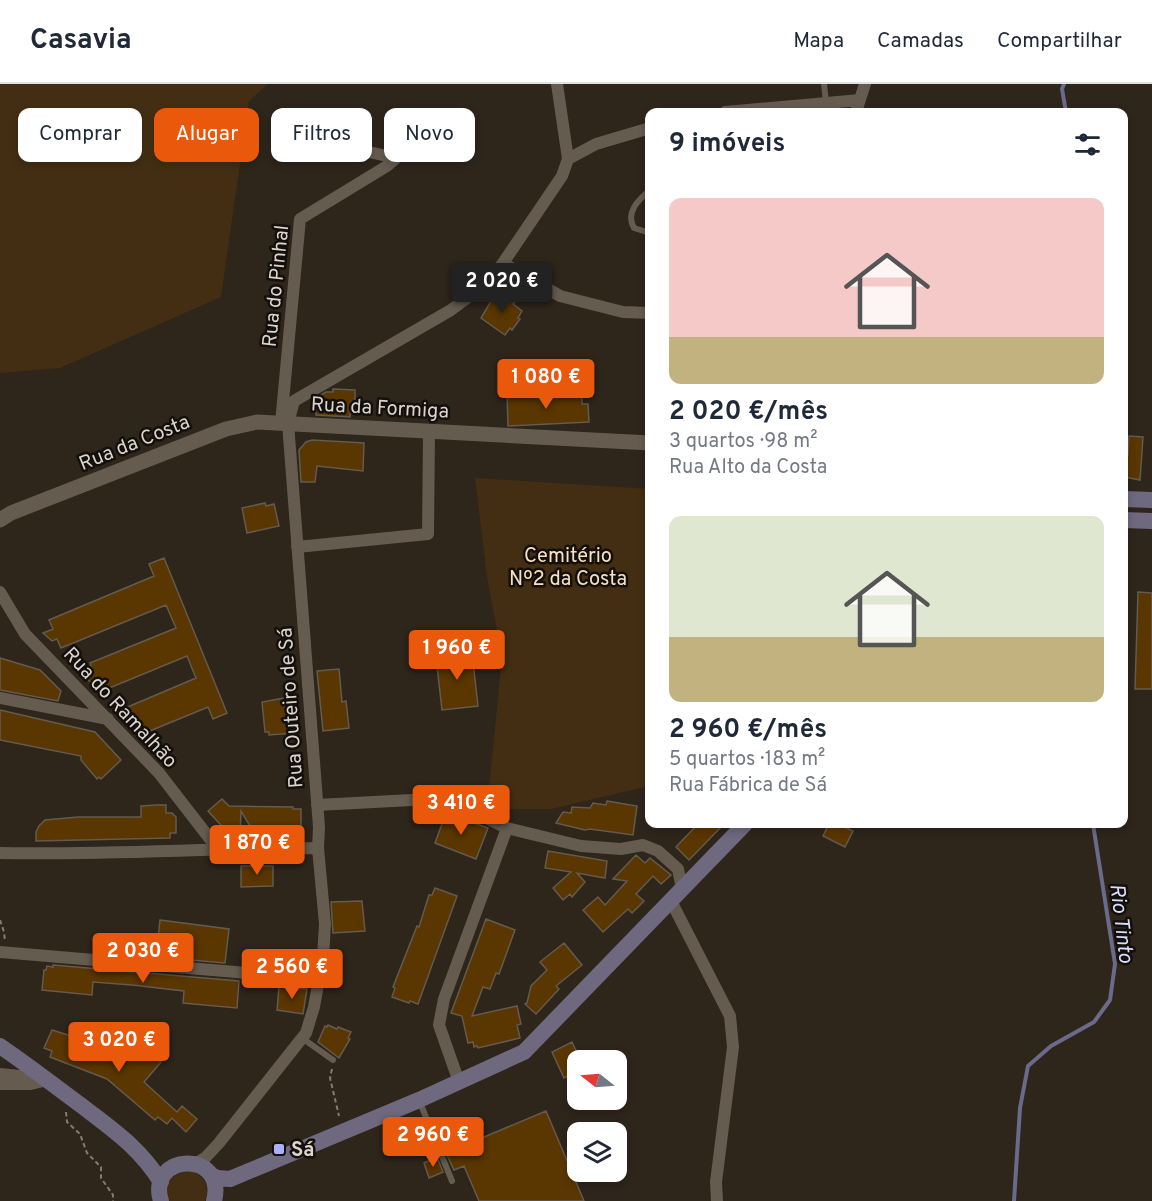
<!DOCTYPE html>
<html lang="pt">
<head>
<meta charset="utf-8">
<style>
  body { margin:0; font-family:Overpass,sans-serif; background:#f2f2f3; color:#1f2937; height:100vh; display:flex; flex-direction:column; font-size:22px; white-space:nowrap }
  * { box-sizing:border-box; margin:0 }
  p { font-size:20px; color:#747a83 }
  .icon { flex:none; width:33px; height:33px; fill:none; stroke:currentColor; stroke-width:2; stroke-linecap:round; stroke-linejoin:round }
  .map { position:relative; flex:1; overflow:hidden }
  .side { position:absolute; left:645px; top:24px; width:483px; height:720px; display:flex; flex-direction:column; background:#fff; border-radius:12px; box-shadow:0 3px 9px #0003 }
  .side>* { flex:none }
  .banner { position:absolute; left:18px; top:24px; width:537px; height:54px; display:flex; gap:12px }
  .needle { width:39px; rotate:287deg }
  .buttons { position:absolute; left:567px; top:966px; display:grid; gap:12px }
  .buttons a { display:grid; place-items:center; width:60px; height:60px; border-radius:12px; background:#fff; box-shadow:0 3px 9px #0003; font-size:30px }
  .price { position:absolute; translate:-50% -51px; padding:0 14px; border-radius:6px; background:#ea580c; color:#fff; font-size:20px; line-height:39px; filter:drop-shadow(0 2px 3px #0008) }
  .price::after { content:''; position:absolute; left:50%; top:36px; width:18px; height:14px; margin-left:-9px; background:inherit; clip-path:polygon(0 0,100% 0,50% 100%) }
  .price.active { background:#222; color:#fff }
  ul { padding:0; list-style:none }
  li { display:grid; align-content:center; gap:12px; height:318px; padding:0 24px }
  li span { display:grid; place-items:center; height:186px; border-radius:12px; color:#555 }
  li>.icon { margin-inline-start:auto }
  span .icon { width:108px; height:108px; fill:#fffc; stroke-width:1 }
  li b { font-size:26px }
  h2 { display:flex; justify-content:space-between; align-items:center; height:72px; padding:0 24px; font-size:26px }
  .pill { padding:0 21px; border-radius:12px; background:#fff; box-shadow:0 3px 9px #0003; font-size:21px; line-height:54px }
  .pill.active { background:#ea580c; color:#fff }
  header { display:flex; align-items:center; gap:36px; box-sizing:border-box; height:84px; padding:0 30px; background:#fff; border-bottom:2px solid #e0e1e3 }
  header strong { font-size:28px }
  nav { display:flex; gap:33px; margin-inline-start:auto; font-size:21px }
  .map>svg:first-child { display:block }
</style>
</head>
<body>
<header>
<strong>Casavia</strong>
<nav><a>Mapa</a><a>Camadas</a><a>Compartilhar</a></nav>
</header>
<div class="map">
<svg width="1152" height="1117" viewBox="0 0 1152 1117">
  <rect width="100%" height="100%" fill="#2e251b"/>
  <path fill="#432e13" d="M0,0H268L249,17L221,213L60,284L0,289Z
    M475,394L649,405V702L551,725H487L502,573L487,493Z
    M193,1087C205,1095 210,1102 205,1117H170C162,1096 174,1088 193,1087Z"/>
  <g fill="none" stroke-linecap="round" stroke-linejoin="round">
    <path stroke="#6a6a8a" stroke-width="4" d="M1064,0L1062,5L1066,28
      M1014,1117L1020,1024L1028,982L1051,962L1094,938L1110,916L1115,880L1093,740"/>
  </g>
  <path fill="#5a3600" stroke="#645a4e" stroke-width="1.5" d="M499,208L515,218L513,220L522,227L518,234L520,235L512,246L510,244L505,251L481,234L494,212L496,213Z
    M333,305L355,306V318H351L350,333L316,331V314L326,308H333Z
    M507,310H523V313L582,310V320H588L589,338L508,342Z
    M1129,352L1143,353L1140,396L1124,393V371H1128Z
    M312,356L364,359L363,387L317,382L315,398H301L299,366L306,358Z
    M265,419L266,422L274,420L279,442L247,449L242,424Z
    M164,474L227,629L213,635L208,623L140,651L125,635L127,634L123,625L196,594L187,572L102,607L99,600L94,602L83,590L93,587L90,579L176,544L166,521L61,564L57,555L52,557L43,549L53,545L49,536L154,492L149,480Z
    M1138,508L1152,509V605H1135Z
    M472,569L478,622L442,626L436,573Z
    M0,574L40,586L61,607L58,617L0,606Z
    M339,585L342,618L346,617L349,644L323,647L317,587Z
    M284,614L291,615L293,649L269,651V648H265L262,618Z
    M0,626L95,648L121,676L101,695L99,693L97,695L81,676V672L0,656Z
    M222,715L229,722L293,723V725H301V743H291V753L256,752L241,727L240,752H231L208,727Z
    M607,717L637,722L633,751L590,745L585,746L556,739L563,728L571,729L572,723L590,724L593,719L606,721Z
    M156,721H166V729H172L176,733V749H170V754L36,757V748L39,742L45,736L78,733H141V722Z
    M446,729L488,744L476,775L435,759Z
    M698,740H724L689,776L676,763Z
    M829,740H838L853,747L845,763L823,752Z
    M548,767L607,777L605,794L577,789L585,798L572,813L570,810L563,816L553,804L571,788L545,784Z
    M636,771L645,779L650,774L671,791L661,800L653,792L636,810L644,817L632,829L628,825L603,848L583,826L598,813L605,821L627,797L613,795Z
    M241,782H273V802L241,803Z
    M435,804L457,812L418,920L410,917L409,919L392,913L395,904L393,903L417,842L419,843L429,811H432Z
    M362,817L365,847L333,849L331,818Z
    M486,835L515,846L499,890L496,889L490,905L483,903L472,932L517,922L521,940L517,941L520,954L478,964L477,962L474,963L473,958L468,959L462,932L451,929Z
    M160,836L229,845L225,879L156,873Z
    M564,859L582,881L556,902L559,905L536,930L525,920L527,919L531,902L547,886L540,878Z
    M53,881L239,897L237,924L183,919L184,907L132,901L93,898L92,911L42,906L44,886H46L47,882L53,883Z
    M279,903L307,905L303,930L277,926Z
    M328,941L337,945L338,943L351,948L348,954L350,955L339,974L318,958L325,942L327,943Z
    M52,946L84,956L86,954L91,956L92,954L131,970L142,961L161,978L144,998L177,1028L182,1022L197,1035L186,1048L172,1034L167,1040L158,1033L155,1036L107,995L50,973L52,967L44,964Z
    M572,958L578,971V987L564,994L552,968Z
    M546,1027L584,1117H479L464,1082L454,1086L446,1069Z
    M437,1073L443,1088L429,1094L424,1079Z"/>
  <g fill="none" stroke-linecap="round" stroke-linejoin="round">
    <path stroke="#827b73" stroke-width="2" stroke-dasharray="4.5 3" stroke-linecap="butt" d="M0,836L4,848L5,857
      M332,985L330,994L339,1032
      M66,1028L67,1038L80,1050L87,1069L101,1083V1094L113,1111V1117"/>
    <path stroke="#655b4f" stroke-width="6" d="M824,0L826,18
      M650,106C638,116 625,129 634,144L650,149
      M302,954L333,976
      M419,1016L452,1097"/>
    <path stroke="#655b4f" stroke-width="12" d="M725,28L860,16
      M856,28L865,0
      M568,75L596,60L650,44
      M503,179L560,212L623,228L650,229
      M281,339L300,135L387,82L396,74L324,58
      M297,463L428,450L429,347
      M0,508L25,550L159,689L217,764
      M0,614L108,635
      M317,721L431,715L468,725L507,744L581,762L621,765L643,761L658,767L678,785L682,805
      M0,769C106,771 212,764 318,764
      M671,817L730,932L733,963L716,1098L717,1117
      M0,868L319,895
      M0,990L40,994
      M459,998L439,941L444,915L507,744
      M0,1000H31L47,996
      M195,1080L205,1074L219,1059L306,949L314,923L323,873L325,840L318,764L319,743L288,339L294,317L451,226L487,199L503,179L562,92L568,75L557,0"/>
    <path stroke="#655b4f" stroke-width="15" d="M0,436L11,429L226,345L257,338L650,359"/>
    <path stroke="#6f6980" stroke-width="16" d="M1124,415L1152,416
      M1124,436L1152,437
      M0,962C28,981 55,1002 82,1022C114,1047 139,1063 161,1098
      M211,1091L217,1094L230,1095L419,1016L524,968L745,740
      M161,1117C146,1069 227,1065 214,1117"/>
  </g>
  <rect fill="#a9b0fc" stroke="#130f0b" stroke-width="2" x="273" y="1059" width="12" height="12" rx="3"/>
  <g text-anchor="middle" stroke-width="5" stroke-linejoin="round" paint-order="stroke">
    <g font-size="20" fill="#dad4ce" stroke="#130f0b">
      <text transform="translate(275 202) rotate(-84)" y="7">Rua do Pinhal</text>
      <text transform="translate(380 323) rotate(3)" y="7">Rua da Formiga</text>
      <text transform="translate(134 358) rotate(-22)" y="7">Rua da Costa</text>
      <text transform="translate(121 623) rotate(47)" y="7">Rua do Ramalhão</text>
      <text transform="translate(290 624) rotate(-94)" y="7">Rua Outeiro de Sá</text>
    </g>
    <g font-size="20" fill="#f8e0c5" stroke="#130f0b">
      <text x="568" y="478">Cemitério<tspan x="568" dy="23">Nº2 da Costa</tspan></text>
    </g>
    <g font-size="20" font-weight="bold" fill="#dad4ce" stroke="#130f0b" text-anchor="start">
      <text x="291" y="1072">Sá</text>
    </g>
    <g font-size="21" font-style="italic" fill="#d9ddfe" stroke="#130f0b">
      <text transform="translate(1122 839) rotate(83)" y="7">Rio Tinto</text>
    </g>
  </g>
</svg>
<div class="buttons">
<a><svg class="needle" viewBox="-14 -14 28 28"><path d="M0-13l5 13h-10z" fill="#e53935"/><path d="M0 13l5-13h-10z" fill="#747a83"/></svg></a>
<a><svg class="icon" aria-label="layers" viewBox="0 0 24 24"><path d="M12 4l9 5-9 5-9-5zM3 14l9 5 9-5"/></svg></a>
</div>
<b class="price active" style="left:502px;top:230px">2 020 €</b>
<b class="price" style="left:546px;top:326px">1 080 €</b>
<b class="price" style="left:457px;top:597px">1 960 €</b>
<b class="price" style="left:461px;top:752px">3 410 €</b>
<b class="price" style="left:257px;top:792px">1 870 €</b>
<b class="price" style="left:143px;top:900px">2 030 €</b>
<b class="price" style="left:292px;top:916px">2 560 €</b>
<b class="price" style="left:119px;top:989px">3 020 €</b>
<b class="price" style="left:433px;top:1084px">2 960 €</b>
<div class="banner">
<a class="pill">Comprar</a>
<a class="pill active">Alugar</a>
<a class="pill">Filtros</a>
<a class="pill">Novo</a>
</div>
<section class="side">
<h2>9 imóveis<svg class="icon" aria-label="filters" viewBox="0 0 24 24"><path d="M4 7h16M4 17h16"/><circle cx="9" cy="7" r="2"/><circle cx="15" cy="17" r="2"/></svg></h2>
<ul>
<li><span style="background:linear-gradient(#f6c9c9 75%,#c2b280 0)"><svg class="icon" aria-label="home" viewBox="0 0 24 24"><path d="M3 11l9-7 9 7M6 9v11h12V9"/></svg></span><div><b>2 020 €/mês</b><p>3 quartos · 98 m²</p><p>Rua Alto da Costa</p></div></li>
<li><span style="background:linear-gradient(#dfe7d0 65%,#c2b280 0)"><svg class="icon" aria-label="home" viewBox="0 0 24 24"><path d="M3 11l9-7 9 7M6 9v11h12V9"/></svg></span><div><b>2 960 €/mês</b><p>5 quartos · 183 m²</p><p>Rua Fábrica de Sá</p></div></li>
</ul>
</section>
</div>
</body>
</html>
